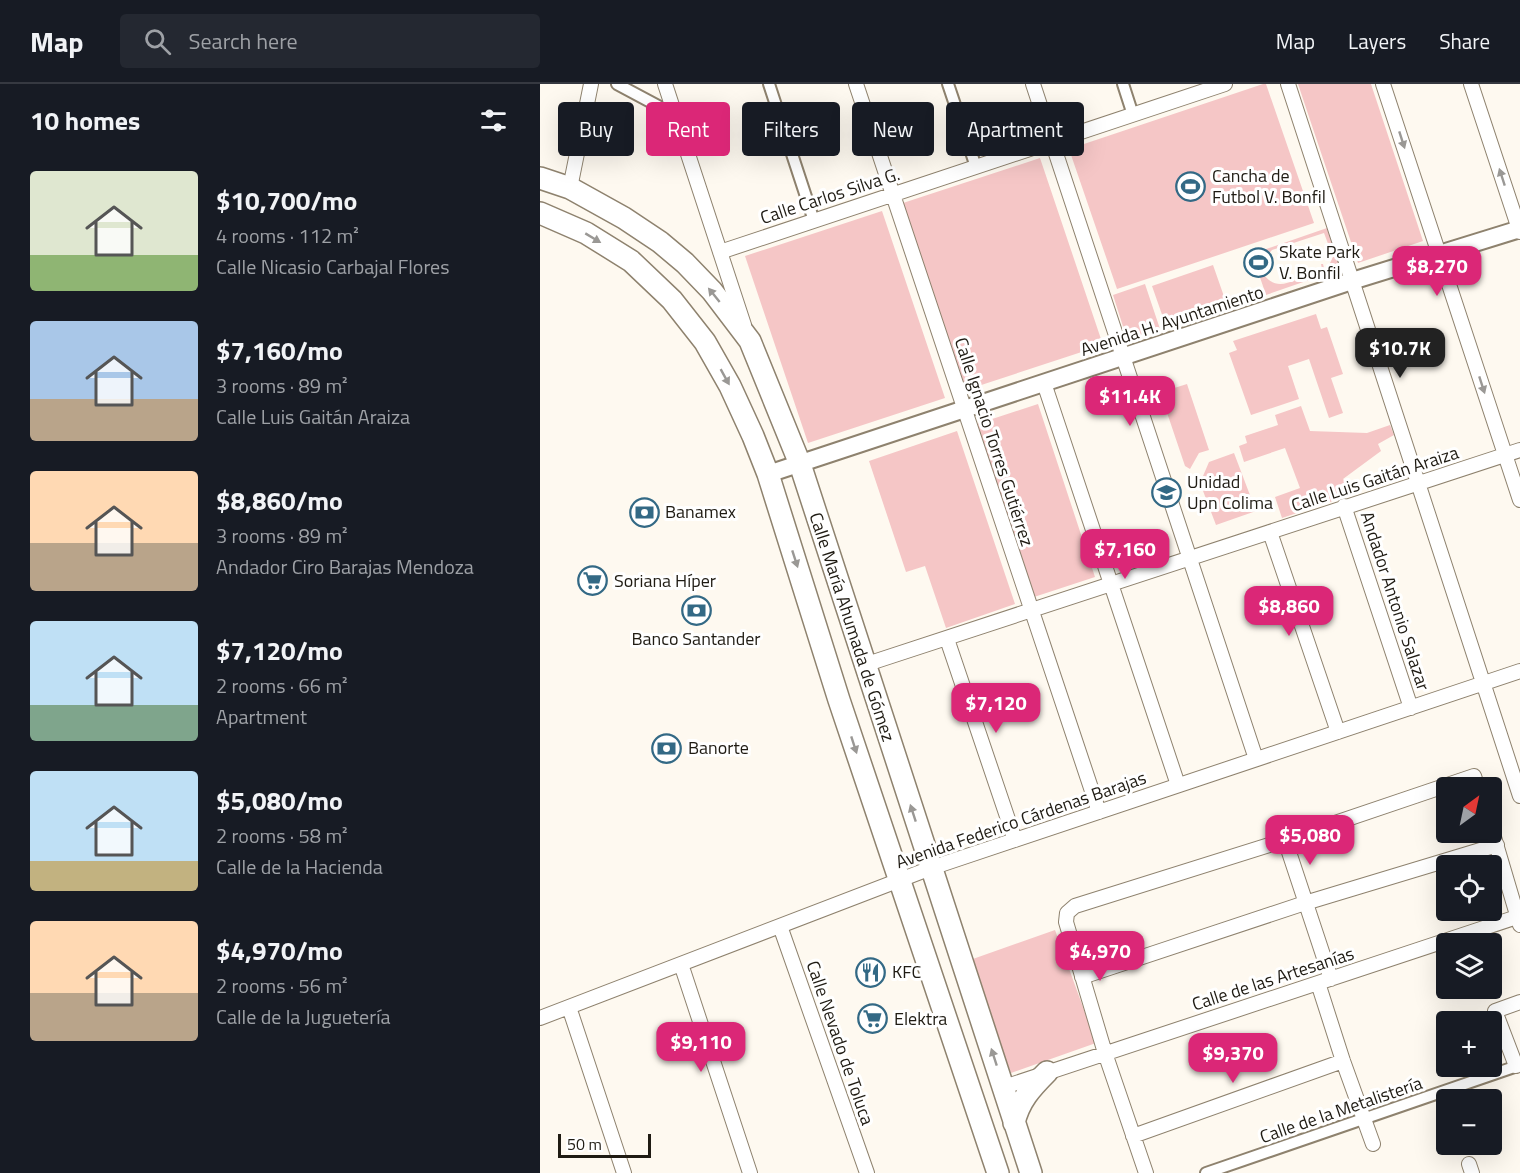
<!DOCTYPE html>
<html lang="en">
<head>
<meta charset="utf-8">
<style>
  body { margin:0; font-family:"Titillium Web",sans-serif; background:#242831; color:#f1f3f6; height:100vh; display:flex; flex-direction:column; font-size:22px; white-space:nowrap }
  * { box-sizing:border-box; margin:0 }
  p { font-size:20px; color:#9ea1a6 }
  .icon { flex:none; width:33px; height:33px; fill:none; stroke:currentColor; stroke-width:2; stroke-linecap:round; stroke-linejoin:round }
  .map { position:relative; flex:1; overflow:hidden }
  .sheet { display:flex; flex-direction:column; background:#171b24; width:540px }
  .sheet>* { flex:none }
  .guide { position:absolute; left:18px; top:18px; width:570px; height:54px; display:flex; gap:12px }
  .needle { width:39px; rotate:33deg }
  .buttons { position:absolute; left:896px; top:693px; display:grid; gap:12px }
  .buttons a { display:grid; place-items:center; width:66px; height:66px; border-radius:6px; background:#171b24; box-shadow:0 6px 24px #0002; font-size:30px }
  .scale { position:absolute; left:18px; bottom:15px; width:93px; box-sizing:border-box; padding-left:6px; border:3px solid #1f1b13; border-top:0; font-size:16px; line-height:21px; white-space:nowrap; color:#1f1b13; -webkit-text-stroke:4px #fff; paint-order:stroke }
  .price { position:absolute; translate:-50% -51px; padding:0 14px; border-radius:12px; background:#db2777; color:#fff; font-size:20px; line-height:39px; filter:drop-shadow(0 2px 3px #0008) }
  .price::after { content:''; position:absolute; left:50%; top:36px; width:18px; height:14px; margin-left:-9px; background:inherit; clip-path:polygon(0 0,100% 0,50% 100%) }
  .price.current { background:#222; color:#fff }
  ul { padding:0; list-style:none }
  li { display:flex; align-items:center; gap:18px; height:150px; padding:0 30px }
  li span { display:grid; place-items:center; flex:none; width:168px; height:120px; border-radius:6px; color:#555 }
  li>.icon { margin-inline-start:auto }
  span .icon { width:72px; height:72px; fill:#fffc; stroke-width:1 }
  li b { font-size:26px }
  h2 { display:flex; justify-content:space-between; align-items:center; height:72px; padding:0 30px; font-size:26px }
  .pill { padding:0 21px; border-radius:6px; background:#171b24; box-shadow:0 6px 24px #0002; font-size:21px; line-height:54px }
  .pill.current { background:#db2777; color:#fff }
  header { display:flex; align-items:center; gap:36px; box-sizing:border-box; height:84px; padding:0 30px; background:#171b24; border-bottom:2px solid #363941 }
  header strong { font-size:28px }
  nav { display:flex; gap:33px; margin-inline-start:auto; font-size:21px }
  .search { width:420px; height:54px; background:#242831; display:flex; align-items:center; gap:15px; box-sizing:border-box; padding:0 21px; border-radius:6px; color:#9ea1a6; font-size:22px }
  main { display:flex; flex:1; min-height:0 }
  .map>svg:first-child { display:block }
</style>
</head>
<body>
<header>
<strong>Map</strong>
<div class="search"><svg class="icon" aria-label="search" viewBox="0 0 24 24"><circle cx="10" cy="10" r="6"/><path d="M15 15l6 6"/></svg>Search here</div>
<nav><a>Map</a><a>Layers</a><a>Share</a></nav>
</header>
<main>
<section class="sheet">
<h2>10 homes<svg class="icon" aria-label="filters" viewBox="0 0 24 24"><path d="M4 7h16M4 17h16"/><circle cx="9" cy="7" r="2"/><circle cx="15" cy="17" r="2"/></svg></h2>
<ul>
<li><span style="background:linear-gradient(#dfe7d0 70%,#8fb573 0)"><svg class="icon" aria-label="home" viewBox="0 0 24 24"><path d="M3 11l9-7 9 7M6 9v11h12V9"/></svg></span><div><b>$10,700/mo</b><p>4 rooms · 112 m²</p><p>Calle Nicasio Carbajal Flores</p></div></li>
<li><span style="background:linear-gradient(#a9c7e8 65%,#b9a48a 0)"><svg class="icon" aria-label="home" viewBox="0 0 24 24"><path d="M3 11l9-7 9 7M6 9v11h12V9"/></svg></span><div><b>$7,160/mo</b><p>3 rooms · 89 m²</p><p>Calle Luis Gaitán Araiza</p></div></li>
<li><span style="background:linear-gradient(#ffd9b3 60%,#b9a48a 0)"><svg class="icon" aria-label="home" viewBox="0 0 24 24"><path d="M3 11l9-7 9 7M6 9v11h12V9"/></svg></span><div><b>$8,860/mo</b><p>3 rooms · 89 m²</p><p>Andador Ciro Barajas Mendoza</p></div></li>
<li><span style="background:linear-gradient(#bfe0f5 70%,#7fa58c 0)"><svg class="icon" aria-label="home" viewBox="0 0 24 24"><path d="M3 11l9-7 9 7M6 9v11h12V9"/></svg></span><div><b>$7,120/mo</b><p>2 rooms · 66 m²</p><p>Apartment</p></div></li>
<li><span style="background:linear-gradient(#bfe0f5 75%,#c2b280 0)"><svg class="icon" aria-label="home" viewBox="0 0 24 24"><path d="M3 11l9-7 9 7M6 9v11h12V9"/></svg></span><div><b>$5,080/mo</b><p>2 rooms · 58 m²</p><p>Calle de la Hacienda</p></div></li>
<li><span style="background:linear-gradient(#ffd9b3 60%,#b9a48a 0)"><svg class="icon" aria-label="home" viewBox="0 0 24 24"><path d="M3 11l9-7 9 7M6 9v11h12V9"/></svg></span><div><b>$4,970/mo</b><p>2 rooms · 56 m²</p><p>Calle de la Juguetería</p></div></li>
</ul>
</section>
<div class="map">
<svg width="980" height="1089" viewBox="0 0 980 1089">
  <rect width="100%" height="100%" fill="#fef9f0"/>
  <path fill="#f5c6c6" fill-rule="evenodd" d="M723,0H726L774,139L577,205L529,65Z
    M758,0H831L883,157L818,179Z
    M500,74L563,261L426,306L363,119Z
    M342,127L405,314L268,359L205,172Z
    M787,144L801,185L726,211L712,170ZM784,149L793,173L788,183L784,184L783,180H781L782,185L780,188L771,191L768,188C766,194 763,194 756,196C743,201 734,203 724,191L721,192L720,188L722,187L724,175L732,166Z
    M673,181L687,221L626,242L612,202Z
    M605,200L620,245L587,255L573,211Z
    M776,230L781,245L787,243L803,290L791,294L803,329L789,334L769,275L748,282L759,315L711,331L689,269L697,266L693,257Z
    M628,298L631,305L647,300L669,366L659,369L650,385L645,382L618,302Z
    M498,320L555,493L494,513L437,340Z
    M761,322L770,347L827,349L850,341L854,351L838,360L841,367L803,395L814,410L742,434L735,413L760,404L745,364L704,378L699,362L707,359L705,352L738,341L735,331Z
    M417,347L475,520L406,544L385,482L366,488L329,377Z
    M694,369L716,427L676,441L660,399L669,378Z
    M515,846L556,959L471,989L430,876Z"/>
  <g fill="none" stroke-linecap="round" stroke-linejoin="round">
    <defs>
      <path id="pedestrian" d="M77,0L135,31
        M229,0L274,137
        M408,0L436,83
        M583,0L593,31
        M666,1089L980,981"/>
      <path id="minor" d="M125,0L204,241
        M316,0L559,728
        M493,0L716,675
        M748,0L980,712
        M843,0L980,416
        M931,0L980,148
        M30,104L51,0
        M180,168L685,0
        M504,299L638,701
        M804,422L871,624
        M730,448L798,648
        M407,555L475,756
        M324,581L980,366
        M951,743L980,841
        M745,756L791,895
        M240,842L327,1089
        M141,880L210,1089
        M542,893L765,819L957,761
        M778,899L803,977L833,1060
        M29,923L84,1089
        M0,934L391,784L980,587
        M976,982L955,927L980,918
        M464,1003L980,832
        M593,1052L803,977
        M929,1080L932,1089
        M606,1089L565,969L526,838L527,829L535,822L745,756L934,692L938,704"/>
      <path id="tertiary" d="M228,390L812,197L980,145"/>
      <path id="primary" d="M0,94L30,104L84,134L120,158L145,179L172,207L210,257L260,380L491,1089
        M0,129L46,149L91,177L132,216L165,258L190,302L213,352L228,390L299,616L458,1089
        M474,1039C479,1017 491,1004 507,988"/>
    </defs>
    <use href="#pedestrian" stroke="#8e826e" stroke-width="14"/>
    <use href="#minor" stroke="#8e826e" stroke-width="16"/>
    <use href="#tertiary" stroke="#8e826e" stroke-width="20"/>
    <use href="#primary" stroke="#8e826e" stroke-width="24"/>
    <use href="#pedestrian" stroke="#fff" stroke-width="10"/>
    <use href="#minor" stroke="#fff" stroke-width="14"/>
    <use href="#tertiary" stroke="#fff" stroke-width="16"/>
    <use href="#primary" stroke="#fff" stroke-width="21"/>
  </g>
  <defs><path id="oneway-solid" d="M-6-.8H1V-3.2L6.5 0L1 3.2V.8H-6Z" transform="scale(1.5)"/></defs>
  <g fill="#9a9895">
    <use href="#oneway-solid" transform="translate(862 56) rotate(72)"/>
    <use href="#oneway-solid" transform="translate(962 93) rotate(-108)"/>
    <use href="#oneway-solid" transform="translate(53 154) rotate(31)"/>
    <use href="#oneway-solid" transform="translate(174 211) rotate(-129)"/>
    <use href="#oneway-solid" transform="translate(185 293) rotate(61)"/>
    <use href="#oneway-solid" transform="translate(942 301) rotate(72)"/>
    <use href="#oneway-solid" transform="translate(255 475) rotate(72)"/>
    <use href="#oneway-solid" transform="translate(314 661) rotate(72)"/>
    <use href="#oneway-solid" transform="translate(373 729) rotate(-108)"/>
    <use href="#oneway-solid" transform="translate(454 973) rotate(-108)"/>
  </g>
  <defs>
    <symbol id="stadium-ring" viewBox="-11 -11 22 22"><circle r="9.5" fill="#fff" stroke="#336985" stroke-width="1.5"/><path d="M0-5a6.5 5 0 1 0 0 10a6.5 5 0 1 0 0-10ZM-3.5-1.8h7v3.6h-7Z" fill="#336985"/></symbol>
    <symbol id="university-ring" viewBox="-11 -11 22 22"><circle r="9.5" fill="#fff" stroke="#336985" stroke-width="1.5"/><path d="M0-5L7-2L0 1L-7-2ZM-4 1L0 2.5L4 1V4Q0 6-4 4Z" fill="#336985"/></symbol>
    <symbol id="bank-ring" viewBox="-11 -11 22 22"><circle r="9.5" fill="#fff" stroke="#336985" stroke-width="1.5"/><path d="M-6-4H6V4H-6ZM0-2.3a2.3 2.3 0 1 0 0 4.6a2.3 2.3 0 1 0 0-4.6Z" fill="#336985"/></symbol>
    <symbol id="supermarket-ring" viewBox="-11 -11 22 22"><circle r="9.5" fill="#fff" stroke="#336985" stroke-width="1.5"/><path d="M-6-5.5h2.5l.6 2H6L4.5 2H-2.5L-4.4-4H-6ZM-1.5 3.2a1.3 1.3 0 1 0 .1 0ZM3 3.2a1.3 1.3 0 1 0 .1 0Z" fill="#336985"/></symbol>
    <symbol id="restaurant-ring" viewBox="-11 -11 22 22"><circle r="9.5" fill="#fff" stroke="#336985" stroke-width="1.5"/><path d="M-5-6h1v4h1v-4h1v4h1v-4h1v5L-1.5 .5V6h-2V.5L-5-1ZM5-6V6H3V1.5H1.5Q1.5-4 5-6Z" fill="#336985"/></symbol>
  </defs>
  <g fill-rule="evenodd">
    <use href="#stadium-ring" x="634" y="86" width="33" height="33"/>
    <use href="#stadium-ring" x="702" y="162" width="33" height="33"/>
    <use href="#university-ring" x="610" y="392" width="33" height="33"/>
    <use href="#bank-ring" x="88" y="412" width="33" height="33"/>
    <use href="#supermarket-ring" x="36" y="480" width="33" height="33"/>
    <use href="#bank-ring" x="140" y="510" width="33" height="33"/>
    <use href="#bank-ring" x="110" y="648" width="33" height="33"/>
    <use href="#restaurant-ring" x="314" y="872" width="33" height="33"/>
    <use href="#supermarket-ring" x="316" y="918" width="33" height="33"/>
  </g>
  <g text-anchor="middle" stroke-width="6" stroke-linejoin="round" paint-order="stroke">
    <g font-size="18" fill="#1f1b13" stroke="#fff" text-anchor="start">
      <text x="672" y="98">Cancha de<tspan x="672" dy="21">Futbol V. Bonfil</tspan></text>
      <text x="739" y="174">Skate Park<tspan x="739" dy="21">V. Bonfil</tspan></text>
      <text x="647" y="404">Unidad<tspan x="647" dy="21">Upn Colima</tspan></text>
      <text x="125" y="434">Banamex</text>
      <text x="74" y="503">Soriana Híper</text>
      <text x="156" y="561" text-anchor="middle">Banco Santander</text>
      <text x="148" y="670">Banorte</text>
      <text x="352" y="894">KFC</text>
      <text x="354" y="941">Elektra</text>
    </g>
    <g font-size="18" fill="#1f1b13" stroke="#fff">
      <text transform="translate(290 112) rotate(-18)" y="6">Calle Carlos Silva G.</text>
      <text transform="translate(632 237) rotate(-18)" y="6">Avenida H. Ayuntamiento</text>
      <text transform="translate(454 358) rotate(72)" y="6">Calle Ignacio Torres Gutiérrez</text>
      <text transform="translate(835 395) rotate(-18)" y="6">Calle Luis Gaitán Araiza</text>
      <text transform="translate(855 517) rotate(72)" y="6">Andador Antonio Salazar</text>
      <text transform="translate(312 543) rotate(72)" y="6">Calle María Ahumada de Gómez</text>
      <text transform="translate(481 736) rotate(-19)" y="6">Avenida Federico Cárdenas Barajas</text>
      <text transform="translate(733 895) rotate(-18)" y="6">Calle de las Artesanías</text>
      <text transform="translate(300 959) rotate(71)" y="6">Calle Nevado de Toluca</text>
      <text transform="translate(801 1026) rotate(-19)" y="6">Calle de la Metalistería</text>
    </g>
  </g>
</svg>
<div class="buttons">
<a><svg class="needle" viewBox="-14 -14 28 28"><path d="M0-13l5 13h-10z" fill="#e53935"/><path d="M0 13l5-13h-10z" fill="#9ea1a6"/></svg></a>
<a><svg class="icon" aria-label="locate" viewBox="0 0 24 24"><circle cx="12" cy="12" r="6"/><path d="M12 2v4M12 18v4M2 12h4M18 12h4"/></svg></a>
<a><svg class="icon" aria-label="layers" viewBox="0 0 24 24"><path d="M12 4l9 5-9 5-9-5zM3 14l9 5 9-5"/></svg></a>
<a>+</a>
<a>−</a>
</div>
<div class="scale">50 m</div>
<b class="price" style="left:897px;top:213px">$8,270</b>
<b class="price current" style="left:860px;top:295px">$10.7K</b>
<b class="price" style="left:590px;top:343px">$11.4K</b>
<b class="price" style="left:585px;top:496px">$7,160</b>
<b class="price" style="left:749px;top:553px">$8,860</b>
<b class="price" style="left:456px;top:650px">$7,120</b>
<b class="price" style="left:770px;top:782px">$5,080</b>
<b class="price" style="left:560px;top:898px">$4,970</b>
<b class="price" style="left:161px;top:989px">$9,110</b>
<b class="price" style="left:693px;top:1000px">$9,370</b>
<div class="guide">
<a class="pill">Buy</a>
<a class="pill current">Rent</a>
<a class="pill">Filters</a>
<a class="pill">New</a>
<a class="pill">Apartment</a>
</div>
</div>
</main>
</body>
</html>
